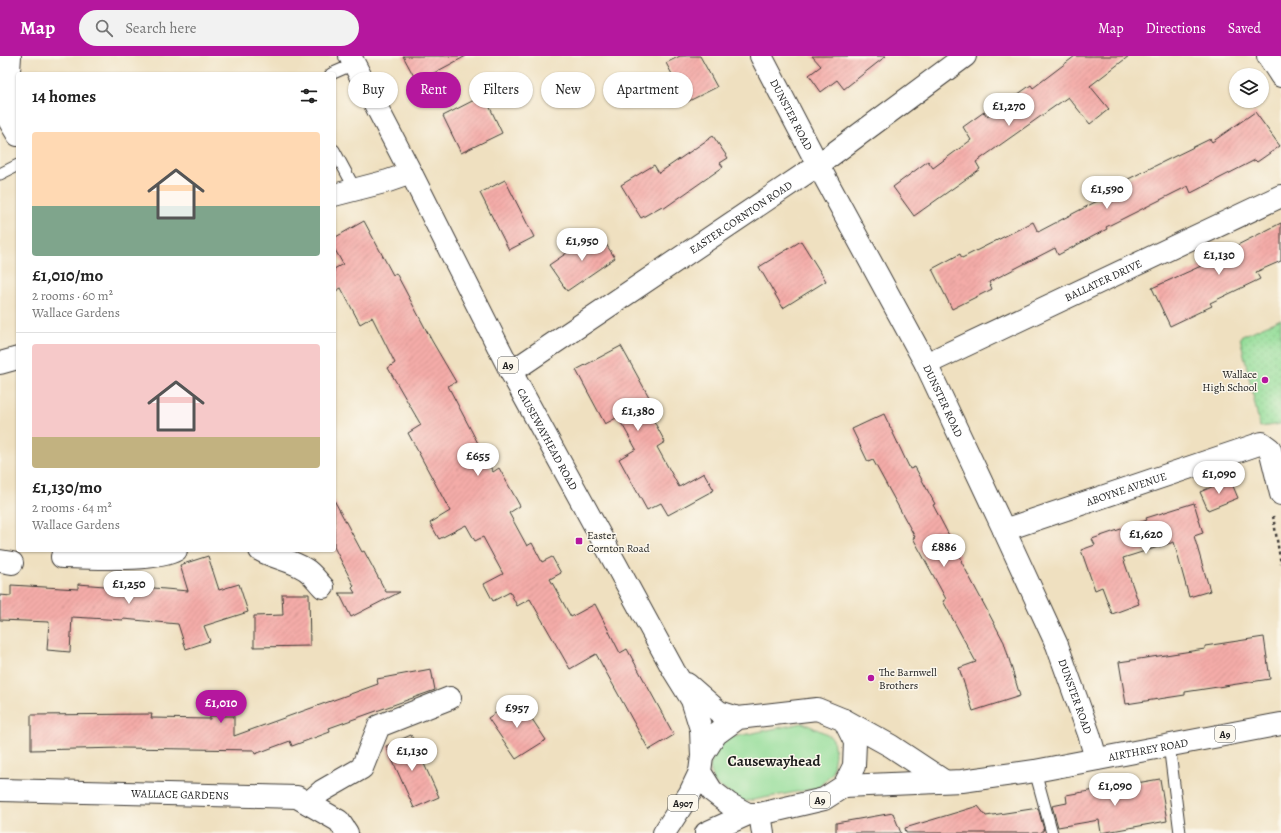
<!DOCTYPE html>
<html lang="en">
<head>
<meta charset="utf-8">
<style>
  body { margin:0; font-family:Alegreya,serif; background:#f2f2f2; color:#222; height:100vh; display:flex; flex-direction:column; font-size:15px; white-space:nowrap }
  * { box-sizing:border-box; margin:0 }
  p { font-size:13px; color:#767676 }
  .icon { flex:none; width:22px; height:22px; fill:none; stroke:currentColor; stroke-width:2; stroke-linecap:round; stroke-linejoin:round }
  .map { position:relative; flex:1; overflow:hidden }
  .panel { position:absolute; left:16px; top:16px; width:320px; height:480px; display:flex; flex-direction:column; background:#fff; border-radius:4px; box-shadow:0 1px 3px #0004 }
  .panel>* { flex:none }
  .guide { position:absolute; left:348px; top:16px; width:380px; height:36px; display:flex; gap:8px }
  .fabs { position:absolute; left:1229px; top:12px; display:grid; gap:8px }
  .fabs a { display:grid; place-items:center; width:40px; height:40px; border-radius:50%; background:#fff; box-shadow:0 1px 3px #0004; font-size:20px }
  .price { position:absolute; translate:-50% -34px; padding:0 9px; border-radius:14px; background:#fff; color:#222; font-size:13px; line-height:26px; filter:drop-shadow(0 1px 2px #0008) }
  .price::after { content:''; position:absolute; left:50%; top:24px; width:12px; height:9px; margin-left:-6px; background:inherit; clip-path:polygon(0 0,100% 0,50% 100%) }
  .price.on { background:#b5179e; color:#fff }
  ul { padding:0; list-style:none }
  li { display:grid; align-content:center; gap:8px; height:212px; padding:0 16px }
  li+li { border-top:1px solid #e0e0e0 }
  li span { display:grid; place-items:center; height:124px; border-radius:4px; color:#555 }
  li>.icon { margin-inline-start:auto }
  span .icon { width:72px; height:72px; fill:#fffc; stroke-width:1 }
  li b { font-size:17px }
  h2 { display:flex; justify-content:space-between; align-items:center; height:48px; padding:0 16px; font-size:17px }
  .chip { padding:0 14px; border-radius:18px; background:#fff; box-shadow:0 1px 3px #0004; font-size:14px; line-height:36px }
  .chip.on { background:#b5179e; color:#fff }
  header { display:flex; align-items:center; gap:24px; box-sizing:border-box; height:56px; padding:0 20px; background:#b5179e; color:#fff }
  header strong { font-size:19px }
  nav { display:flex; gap:22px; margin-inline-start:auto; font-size:14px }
  .search { width:280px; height:36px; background:#f2f2f2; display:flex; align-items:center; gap:10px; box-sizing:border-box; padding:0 14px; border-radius:22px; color:#767676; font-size:15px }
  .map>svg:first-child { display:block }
</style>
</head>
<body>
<header>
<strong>Map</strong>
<div class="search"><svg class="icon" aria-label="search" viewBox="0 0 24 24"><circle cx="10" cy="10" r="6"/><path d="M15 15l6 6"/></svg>Search here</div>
<nav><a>Map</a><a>Directions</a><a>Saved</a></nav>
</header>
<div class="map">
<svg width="1281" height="777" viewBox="0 0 1281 777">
  <defs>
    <pattern id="grass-dots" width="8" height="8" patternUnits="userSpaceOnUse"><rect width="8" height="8" fill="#94dd99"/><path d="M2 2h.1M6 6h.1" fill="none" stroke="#7fbd83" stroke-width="1.8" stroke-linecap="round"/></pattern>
    <pattern id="building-hatch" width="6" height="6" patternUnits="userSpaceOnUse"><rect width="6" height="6" fill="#f4aca8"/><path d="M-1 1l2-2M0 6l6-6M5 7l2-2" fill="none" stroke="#d19390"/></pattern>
  </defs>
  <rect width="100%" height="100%" fill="#fbf7ec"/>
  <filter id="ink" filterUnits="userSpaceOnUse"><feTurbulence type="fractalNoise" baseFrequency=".025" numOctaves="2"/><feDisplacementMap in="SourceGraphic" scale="8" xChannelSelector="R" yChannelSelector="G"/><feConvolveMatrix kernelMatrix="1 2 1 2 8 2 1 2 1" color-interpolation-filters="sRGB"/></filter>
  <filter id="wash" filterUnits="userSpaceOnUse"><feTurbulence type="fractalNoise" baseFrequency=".012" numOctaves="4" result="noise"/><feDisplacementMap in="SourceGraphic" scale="16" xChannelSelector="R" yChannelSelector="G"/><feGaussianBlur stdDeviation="0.9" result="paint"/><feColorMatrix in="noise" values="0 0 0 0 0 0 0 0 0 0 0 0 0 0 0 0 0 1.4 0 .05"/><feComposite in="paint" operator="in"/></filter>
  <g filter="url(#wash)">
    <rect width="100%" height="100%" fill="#efe0c0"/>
    <path fill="url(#grass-dots)" stroke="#587c5a" d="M1281,263V368L1260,371L1240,281Z"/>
    <path fill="#94dd99" stroke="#587c5a" d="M803,667L825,677L833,683L835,698L832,717L818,732L742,746L713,726L710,710L717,691L728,682Z"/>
    <g id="blocks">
      <path fill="url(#building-hatch)" d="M403,0H466L417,26Z
        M680,0H700L717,31L687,46L666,7Z
        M812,0H886L844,33L837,24L821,36L809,19L821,10Z
        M1075,0H1129L1090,30L1109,53L1090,68L1068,41L976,106L980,113L914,160L893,131L928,105L933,112L971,84L963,71L984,56L987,60L1031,29L1033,32Z
        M484,39L502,77L461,97L443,60Z
        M1255,56L1280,90L1257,106L1255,104L1191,137L1188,130L1106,171L1107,173L1058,199L1055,192L989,226L992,233L952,253L932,213L960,198L962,202L1033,166L1038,176L1118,134L1116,129L1210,83L1212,86Z
        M713,80L728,102L720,107L723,111L663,153L662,150L641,162L621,129L654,109L659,117Z
        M505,124L534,181L509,194L480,137Z
        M364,165L393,219L396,217L432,285L456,326L448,330L493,416L499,412L520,450L509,457L527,490L532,487L542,506L552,501L561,517L550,523L571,561L595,548L620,597L627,593L674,679L649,694L596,598L570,613L530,543L517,550L510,536L493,545L484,528L503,518L483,481L475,485L466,469L439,483L430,467L450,455L408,377L421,369L388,312L395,307L372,261L360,268L341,232L334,236V213L343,208L334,192V182Z
        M1281,167V205L1256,216L1260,223L1210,247L1212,250L1170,270L1152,232L1201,210L1200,208Z
        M598,176L615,202L567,235L549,209Z
        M801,185L826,225L783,252L759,211Z
        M621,290L654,350L648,354L665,386L657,391L679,431L704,417L714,434L668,459L661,447L647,454L619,403L636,393L618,361L605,368L576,314Z
        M884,358L910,413L915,411L935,448L933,449L962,504L961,505L1004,586L1020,640L973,655L959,612L976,606L943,545L946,543L913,482L915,481L873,404L868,406L852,373Z
        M1230,423L1238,442L1208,454L1200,436Z
        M334,444L362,496L364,495L386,536H400L351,561L339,537H355L352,532L354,530L334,491Z
        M1194,447L1203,477L1194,480L1210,535L1189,541L1174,486L1123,502L1139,548L1112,558L1102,531L1095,534L1081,494L1095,489L1092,483L1147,464L1146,462Z
        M208,500L219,534L239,528L248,556L204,570L210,585L186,593L178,568L123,563V564L72,561L70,596L47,594L49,566L0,564V539L11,540V529L78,533V528L131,532V530L188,535L180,509Z
        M282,538H309L310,590L254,591V560L283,559Z
        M1264,581L1270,623L1185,636V639L1126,648L1119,606L1205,593V590Z
        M431,613L435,634L329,672L330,676L292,690L290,685L255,698L254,694L122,692L31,694V659L152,658L151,662L210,663V660H234V680L378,628L377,623Z
        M518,642L546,684L516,703L488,662Z
        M411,679L439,741L414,752L386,690Z
        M1160,723L1167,765L1101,777L1099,764L1058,771L1052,750L1067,747L1066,739Z
        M978,750L986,760L1038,752L1044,774H1042V777H906L905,772Z
        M893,757L901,777H836V767Z"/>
    </g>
  </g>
  <g filter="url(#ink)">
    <use href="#blocks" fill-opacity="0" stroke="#3c3935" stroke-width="1"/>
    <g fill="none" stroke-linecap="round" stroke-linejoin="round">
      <defs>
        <path id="lane" d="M331,18L354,8
          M334,94L355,133
          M0,118L18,109
          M1169,688L1180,777
          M1035,715L1052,777"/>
        <g id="street">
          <path d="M10,0L6,59L18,79"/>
          <path id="s1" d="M761,0L818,109L926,308L1004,474L1057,589L1089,678L1096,703"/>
          <path d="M1268,0L1281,20"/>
          <path d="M334,139L388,125L411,117"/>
          <path d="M0,307L18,302"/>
          <path id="s2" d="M926,308L1281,140"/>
          <path id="s3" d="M511,316L818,109L965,0"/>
          <path id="s4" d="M1004,474L1262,387L1270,393L1281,438"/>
          <path d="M260,494C274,502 291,504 305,513C312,517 317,525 323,531"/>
          <path d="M62,501C87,501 156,506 176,494"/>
          <path d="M0,505L12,507"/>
          <path id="s5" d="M0,734L297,741L339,765L347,777"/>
          <path d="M308,747L322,735L362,712L379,670L450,642"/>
        </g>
        <path id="secondary" d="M760,758L763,777"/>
        <g id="primary">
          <path id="s6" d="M350,0L411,117L511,316L674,615L692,644L701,673L702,700"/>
          <path d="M687,628L719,656L738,662L817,653L844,664L855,686L854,710L844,730L824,743L760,758H748L729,748L712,735L700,716L702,700L716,678L738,662"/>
          <path d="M844,664L891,690L944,725"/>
          <path id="s7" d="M844,730L962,725L1035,715L1281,668"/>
          <path d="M664,777L690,737L700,716"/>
          <path d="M706,777L748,758"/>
        </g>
      </defs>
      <use href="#lane" stroke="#3c3935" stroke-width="13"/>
      <use href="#street" stroke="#3c3935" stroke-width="24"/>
      <use href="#secondary" stroke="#3c3935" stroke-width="24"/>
      <use href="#primary" stroke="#3c3935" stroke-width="24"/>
      <path stroke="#3c3935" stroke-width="2.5" stroke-dasharray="3 3" stroke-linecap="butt" d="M1273,460L1281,508"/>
      <use href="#lane" stroke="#fff" stroke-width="11"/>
      <use href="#street" stroke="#fff" stroke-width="22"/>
      <use href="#secondary" stroke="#fff" stroke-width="22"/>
      <use href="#primary" stroke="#fff" stroke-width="22"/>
    </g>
  </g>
  <g fill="#b5179e" stroke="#fbf7ec" stroke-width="1.5">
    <circle cx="1265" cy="324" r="4"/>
    <rect x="575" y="481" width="8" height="8" rx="2"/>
    <circle cx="871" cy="622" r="4"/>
  </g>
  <g text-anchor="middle" stroke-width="3" stroke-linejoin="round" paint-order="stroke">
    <g fill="#fbf7ec" stroke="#5f5e5a" stroke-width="1">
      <rect x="498" y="301" width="20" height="16" rx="3"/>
      <rect x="1215" y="670" width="20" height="16" rx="3"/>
      <rect x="810" y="736" width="20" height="16" rx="3"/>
      <rect x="668" y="739" width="30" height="16" rx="3"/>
    </g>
    <g font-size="10" font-weight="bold" fill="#1c1c1c">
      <text x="508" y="313">A9</text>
      <text x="1225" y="682">A9</text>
      <text x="820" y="748">A9</text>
      <text x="683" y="751">A907</text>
    </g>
    <g font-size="11" fill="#1c1c1c" stroke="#fbf7ec">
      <text dy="4" stroke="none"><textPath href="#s1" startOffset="66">DUNSTER ROAD</textPath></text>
      <text dy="4" stroke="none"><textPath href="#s3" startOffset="277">EASTER CORNTON ROAD</textPath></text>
      <text dy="4" stroke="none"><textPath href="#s2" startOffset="196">BALLATER DRIVE</textPath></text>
      <text dy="4" stroke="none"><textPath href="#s1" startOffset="390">DUNSTER ROAD</textPath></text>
      <text dy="4" stroke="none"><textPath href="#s6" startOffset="431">CAUSEWAYHEAD ROAD</textPath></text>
      <text dy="4" stroke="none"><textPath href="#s4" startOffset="129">ABOYNE AVENUE</textPath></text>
      <text dy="4" stroke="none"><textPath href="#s1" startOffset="714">DUNSTER ROAD</textPath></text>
      <text dy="4" stroke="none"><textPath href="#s7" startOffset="307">AIRTHREY ROAD</textPath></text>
      <text dy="4" stroke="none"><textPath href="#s5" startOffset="180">WALLACE GARDENS</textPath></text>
    </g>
    <g font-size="11" fill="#1c1c1c" stroke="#fbf7ec" text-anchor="start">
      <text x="1257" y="322" text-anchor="end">Wallace<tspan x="1257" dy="13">High School</tspan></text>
      <text x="587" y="483">Easter<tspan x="587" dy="13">Cornton Road</tspan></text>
      <text x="879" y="620">The Barnwell<tspan x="879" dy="13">Brothers</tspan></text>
    </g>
    <g font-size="15" font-weight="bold" fill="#1c1c1c" stroke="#fbf7ec">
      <text x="774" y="710">Causewayhead</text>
    </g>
  </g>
</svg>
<div class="fabs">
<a><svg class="icon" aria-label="layers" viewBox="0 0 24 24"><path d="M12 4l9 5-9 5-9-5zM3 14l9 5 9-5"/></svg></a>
</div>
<b class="price" style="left:1009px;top:71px">£1,270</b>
<b class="price" style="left:1107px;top:154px">£1,590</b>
<b class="price" style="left:582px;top:206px">£1,950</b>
<b class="price" style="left:1219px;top:220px">£1,130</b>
<b class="price" style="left:638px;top:376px">£1,380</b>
<b class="price" style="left:478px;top:421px">£655</b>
<b class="price" style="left:1219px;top:439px">£1,090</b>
<b class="price" style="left:1146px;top:499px">£1,620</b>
<b class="price" style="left:944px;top:512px">£886</b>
<b class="price" style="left:129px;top:549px">£1,250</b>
<b class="price on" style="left:221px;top:668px">£1,010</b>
<b class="price" style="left:517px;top:673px">£957</b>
<b class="price" style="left:412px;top:716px">£1,130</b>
<b class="price" style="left:1115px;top:751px">£1,090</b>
<div class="guide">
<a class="chip">Buy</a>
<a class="chip on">Rent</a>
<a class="chip">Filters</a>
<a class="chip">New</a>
<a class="chip">Apartment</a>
</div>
<section class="panel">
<h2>14 homes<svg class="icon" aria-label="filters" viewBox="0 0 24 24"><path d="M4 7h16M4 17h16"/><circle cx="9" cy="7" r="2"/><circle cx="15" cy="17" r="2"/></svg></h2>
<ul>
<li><span style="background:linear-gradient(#ffd9b3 60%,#7fa58c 0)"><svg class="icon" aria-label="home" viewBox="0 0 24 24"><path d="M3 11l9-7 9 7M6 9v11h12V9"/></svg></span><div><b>£1,010/mo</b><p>2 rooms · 60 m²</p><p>Wallace Gardens</p></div></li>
<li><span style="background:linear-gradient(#f6c9c9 75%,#c2b280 0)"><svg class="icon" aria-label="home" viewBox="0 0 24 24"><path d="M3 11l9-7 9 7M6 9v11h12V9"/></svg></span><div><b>£1,130/mo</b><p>2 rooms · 64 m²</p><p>Wallace Gardens</p></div></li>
</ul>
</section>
</div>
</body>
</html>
